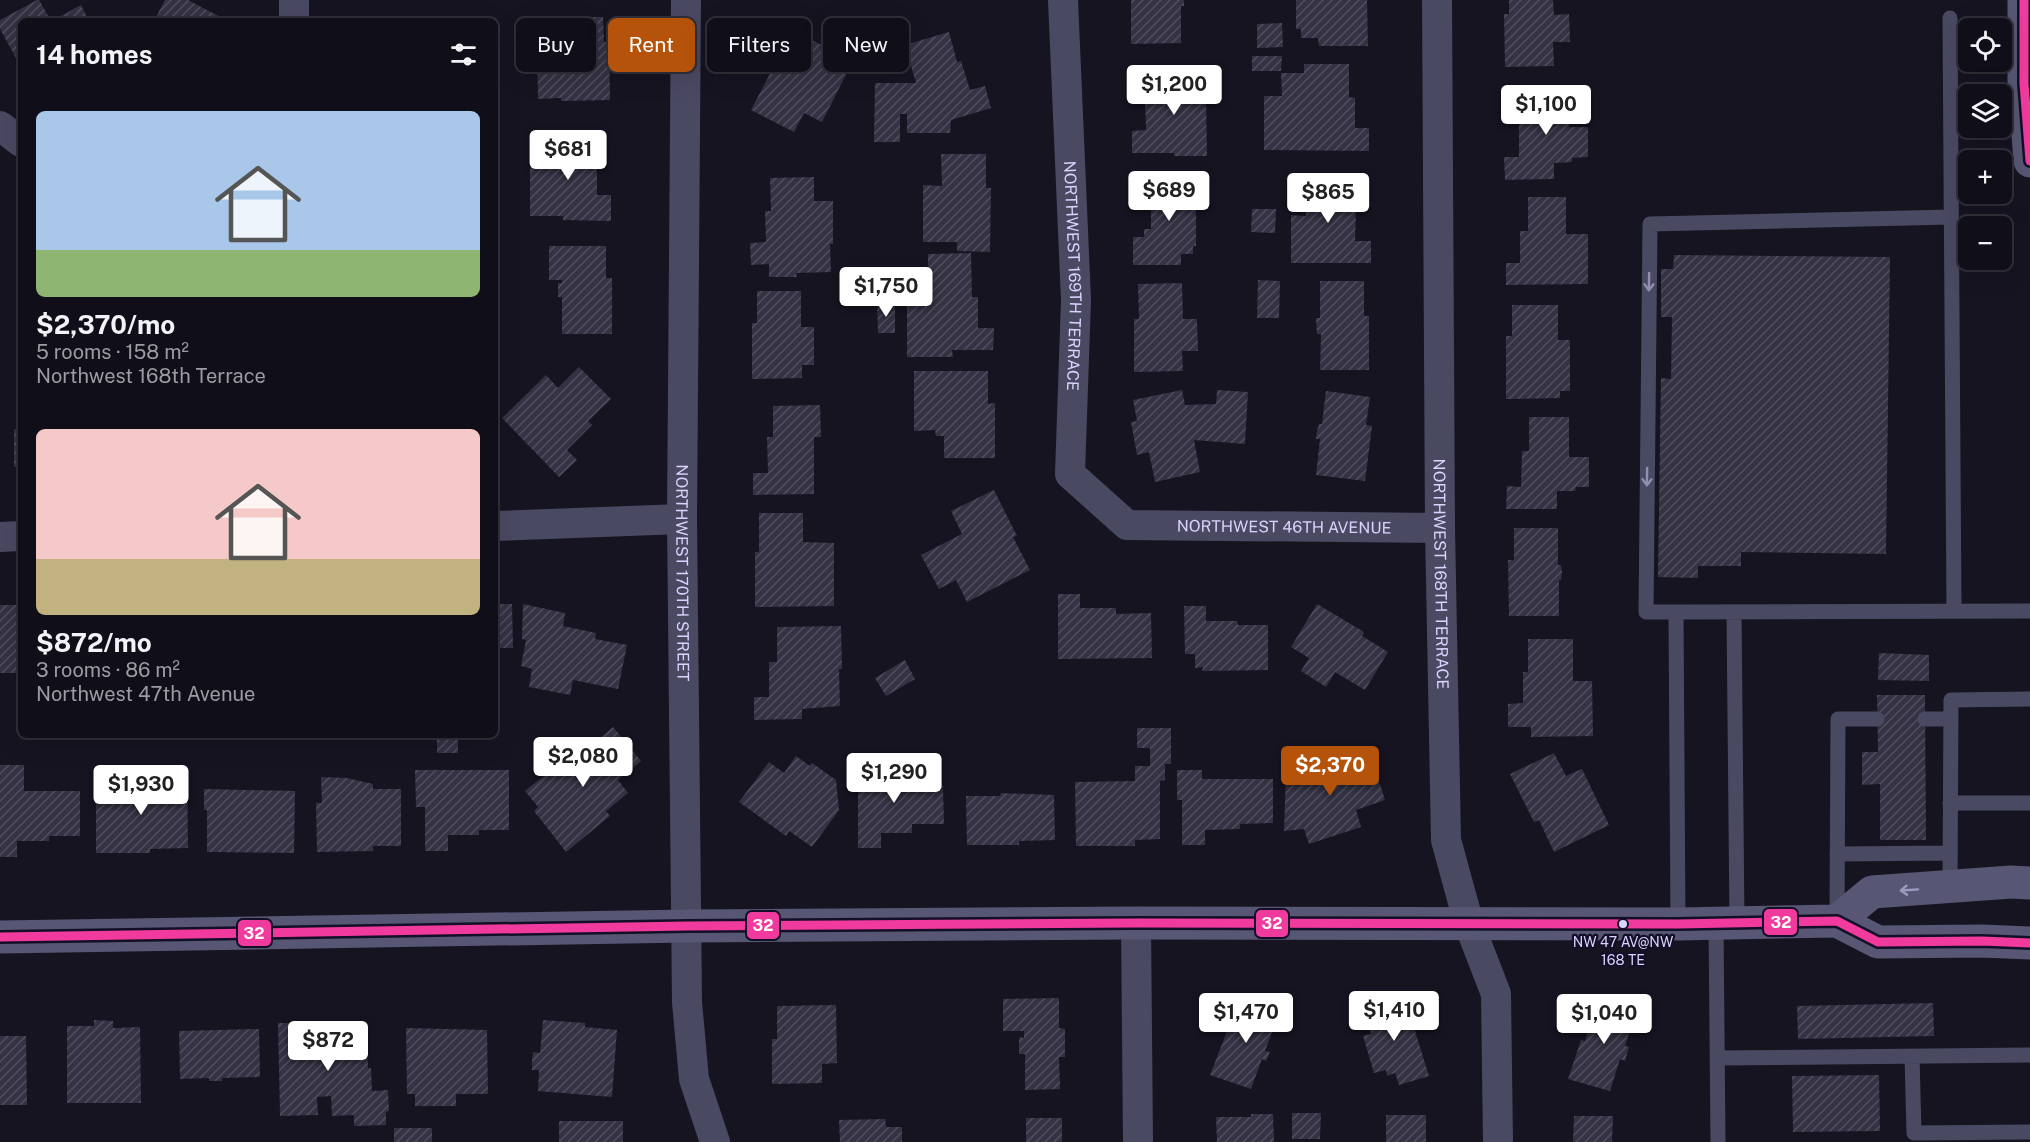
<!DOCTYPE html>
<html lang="en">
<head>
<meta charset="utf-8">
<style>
  body { margin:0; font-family:"Public Sans",sans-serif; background:#191822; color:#f1f3f6; height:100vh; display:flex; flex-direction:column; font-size:22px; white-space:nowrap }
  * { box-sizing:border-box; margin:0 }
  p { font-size:20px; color:#9c9ca2 }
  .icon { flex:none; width:33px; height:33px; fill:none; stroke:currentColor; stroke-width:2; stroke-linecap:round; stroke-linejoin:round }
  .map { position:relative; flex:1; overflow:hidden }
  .panel { position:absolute; left:18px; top:18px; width:480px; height:720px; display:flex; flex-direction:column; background:#100f19; border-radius:9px; box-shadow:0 6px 24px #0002,0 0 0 2px #302f38 }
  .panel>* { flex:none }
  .top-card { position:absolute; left:516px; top:18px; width:570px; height:54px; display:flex; gap:12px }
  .tools { position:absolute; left:1958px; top:18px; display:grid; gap:12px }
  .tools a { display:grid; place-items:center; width:54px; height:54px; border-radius:9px; background:#100f19; box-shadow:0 6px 24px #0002,0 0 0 2px #302f38; font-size:30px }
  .price { position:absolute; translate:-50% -51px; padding:0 14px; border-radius:6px; background:#fff; color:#222; font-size:20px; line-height:39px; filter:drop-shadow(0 2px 3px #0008) }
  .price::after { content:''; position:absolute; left:50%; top:36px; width:18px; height:14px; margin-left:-9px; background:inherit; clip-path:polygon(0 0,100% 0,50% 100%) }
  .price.active { background:#b45309; color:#fff }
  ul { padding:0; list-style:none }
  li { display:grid; align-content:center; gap:12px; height:318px; padding:0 18px }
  li span { display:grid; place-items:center; height:186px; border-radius:9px; color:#555 }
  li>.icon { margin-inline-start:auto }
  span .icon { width:108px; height:108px; fill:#fffc; stroke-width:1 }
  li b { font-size:26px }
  h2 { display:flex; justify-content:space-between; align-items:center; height:72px; padding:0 18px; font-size:26px }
  .chip { padding:0 21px; border-radius:9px; background:#100f19; box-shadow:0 6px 24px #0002,0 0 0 2px #302f38; font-size:21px; line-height:54px }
  .chip.active { background:#b45309; color:#fff }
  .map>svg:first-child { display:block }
</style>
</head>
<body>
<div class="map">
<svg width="2030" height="1142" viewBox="0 0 2030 1142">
  <defs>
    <pattern id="building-hatch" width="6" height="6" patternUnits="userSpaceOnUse" patternTransform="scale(1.5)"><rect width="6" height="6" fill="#343243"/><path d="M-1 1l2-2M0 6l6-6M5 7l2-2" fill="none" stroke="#514f5f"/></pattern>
  </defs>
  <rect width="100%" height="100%" fill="#161421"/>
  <path fill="url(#building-hatch)" d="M37,0H39L51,21H21V67L0,29V20Z
    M165,0H188L228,21H154Z
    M1131,0H1184V6H1181V43L1131,44Z
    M1296,0H1367L1368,46H1319L1318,38H1301V29H1296Z
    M1509,0H1553L1554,15L1569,14L1570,42H1553L1554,66L1505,67L1504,14H1509Z
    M81,5L89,21H52Z
    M560,17H603L604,42L609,43L610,100L561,101V98L538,99L537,42L561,41Z
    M388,19H430V21H388Z
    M1282,23L1283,47L1257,48V24Z
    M796,32L853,61L822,122L804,113L794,132L751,110L776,62L780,64Z
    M949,32L957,62L961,61L970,90L985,86L991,108L951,120L950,133H907V114H900V142H874L875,83H916L905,45Z
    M1252,56H1282L1281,71H1252Z
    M1304,64H1349V97L1355,98V128H1369V151L1264,150V96H1282L1281,73H1304Z
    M1195,68L1196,97H1206L1207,156H1174V153H1132V131L1146,130L1145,98L1152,99L1151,69Z
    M1568,88L1569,127H1588V157L1572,158V162L1554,163V179L1505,180L1504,157H1519V121H1524V89Z
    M546,132H590V163L597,164V195H611V221L563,220V216H530V168H546Z
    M941,154H986V188H991L990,252L957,251V242H923V185L942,186Z
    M1306,173H1349V208L1356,209L1355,241H1371V263H1291V215L1306,216Z
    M1151,174H1196V246H1193V254H1181V265H1133V237H1144V229H1151Z
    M814,177V201H833V244H830L831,272L796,273L797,277H769V264L751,265L750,243L766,242L765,211H771L770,178Z
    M1528,197H1566V234H1588V284L1506,285V263H1520V231H1528Z
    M1252,209H1276L1275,233L1251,232Z
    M549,246H606V278H612V334H562V297H558V283H562V280H549Z
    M971,253L972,297H978V328H994L993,350H952L953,357H907V305L928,306V254Z
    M1674,255L1890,257L1886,554L1741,552V566H1698V578L1658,577L1661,378L1671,379L1672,317H1661V269H1673Z
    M1258,280L1280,281L1279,318H1257Z
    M1320,281H1364V316H1369V370H1320L1321,334H1317L1316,318H1320Z
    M1182,283L1183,319H1197L1198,351H1182L1183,371L1134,372V319H1139L1138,284Z
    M757,291H801V327H814V365H802V378L752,379V323H757Z
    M877,303H895V333H878Z
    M1512,305H1558V340H1570V391H1560V398L1506,399V336H1512Z
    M579,367L611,399L588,421L592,425L567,450L577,460L559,477L502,418L546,375L558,388Z
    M914,371H988V404L995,403V458H944V436H936L935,430L914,431Z
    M1182,390L1185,405L1216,404L1217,390L1248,392L1245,444L1194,440L1200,472L1155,482L1149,452L1137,455L1131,422L1137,421L1133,400Z
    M1326,391L1370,397L1366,425L1372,426L1365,481L1316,475L1320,439H1316L1317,431L1319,424H1322Z
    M820,405L821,437H814V494L753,495V473H768L767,437H773V406Z
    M1529,417H1569V457H1589V487H1576L1575,491H1557V509H1506L1507,486L1521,487L1522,451H1529Z
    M14,429H21V467H14Z
    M994,490L1017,536L1013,537L1030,570L967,602L956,580L939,589L921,555L962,534L951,511Z
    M759,513H803V542L834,543V606L755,607V552H759Z
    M1514,528H1558V565H1561L1562,572L1561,580H1559V616H1509L1508,560H1514Z
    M1058,594H1080V608H1116V614L1151,613L1152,658L1058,659Z
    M495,604H512L513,648H495Z
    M523,604L565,613L563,626L596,633L595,639L627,645L618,689L573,680L570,695L529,687L532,669L521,666L526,640L522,639Z
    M1317,604L1364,632L1362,636L1388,652L1365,690L1335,672L1326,687L1301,671L1309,658L1291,647Z
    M0,605H21V673H0Z
    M1184,606H1206V621H1237L1238,625H1268V670L1202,671L1203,667L1195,668V654H1185Z
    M841,626L842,669H839L840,706L802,709V719L754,720V697H769V662H777V627Z
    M1528,639H1573V681H1592L1593,736L1531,737V727H1508V704L1523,703V672H1528Z
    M1879,653L1929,655V681L1878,680Z
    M905,660L915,679L886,696L875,678Z
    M1877,695H1925L1926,840H1880V784L1862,785V752H1878Z
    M613,727L641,761L618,780L628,793L606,811L610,816L566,852L534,811L538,807L525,791L587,741L591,746Z
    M1137,728H1171V764H1165V780L1160,781V839L1135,840V846H1076L1075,782L1135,781V766H1150V748H1137Z
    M437,735H458V753H437Z
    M1554,753L1566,776L1582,769L1609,825L1554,852L1539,820L1534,822L1510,774Z
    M796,756L810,766L812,763L836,780L839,810L812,847L789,831L786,836L739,802L769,762L784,773Z
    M1371,756L1385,800L1356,810L1361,827L1309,844L1304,829L1284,831L1286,772L1325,759L1328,769Z
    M0,765H24V791H80V836H49V841H17V857H0Z
    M858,766H907L908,786H943L944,824H912V833H881V848H858Z
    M415,770H509V830H479V835H448V851H425V807H416Z
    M1177,770H1202V779H1273V823L1240,824V829L1205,830V845H1182V800H1177Z
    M321,777L347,778L373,784V789H401V846H373V851L317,852L316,803H322Z
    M187,781L188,848L150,849V853H96V782Z
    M204,789L295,791L294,853L207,852V810H204Z
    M1001,793L1054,795L1055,840L1019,841V845H967L966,796H1000Z
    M1399,996L1409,1027L1413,1025L1429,1076L1399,1085L1395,1073L1387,1076L1386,1070L1374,1073L1363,1036L1371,1034L1363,1007Z
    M1599,996L1637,1008L1625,1046L1629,1047L1625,1061L1620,1059L1610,1091L1568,1079L1581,1040L1585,1041Z
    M1059,998V1028L1065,1029V1057H1059L1060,1089L1025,1090V1054H1019V1037L1024,1038V1031H1003V999Z
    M1243,998L1280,1011L1265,1051L1270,1052L1266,1061L1262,1059L1251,1089L1210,1075L1228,1029L1231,1030Z
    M1933,1003L1934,1036L1798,1039L1797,1006Z
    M836,1005L837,1063L822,1064V1083L772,1084V1039H777V1006Z
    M94,1020L113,1021V1028L140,1027L141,1103H67V1026H94Z
    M543,1020L585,1023V1027L617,1030L612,1097L538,1091L539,1070H532V1061L533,1052L540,1053Z
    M278,1023H334V1026L367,1025L368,1068H371L372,1091L388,1090L389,1111L386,1112V1125L354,1126V1115L332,1116L331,1096L317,1097L318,1115L280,1116Z
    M406,1028L487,1030L488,1094H456V1106H415V1094H407Z
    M259,1029L260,1077L222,1078V1081H209V1078L180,1079L179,1031Z
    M0,1036H26L27,1105H0Z
    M1879,1075L1880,1131L1793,1132L1792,1076Z
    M1292,1113H1321L1320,1139H1292Z
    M1251,1114H1273L1274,1142H1217L1216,1117H1251Z
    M1386,1115H1426V1142H1386Z
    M1574,1116H1613L1612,1142H1573Z
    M1026,1118H1062V1142H1026Z
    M885,1119L886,1127H902V1142H840L839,1120Z
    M559,1121H623V1142H559Z
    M394,1128H432V1142H394Z"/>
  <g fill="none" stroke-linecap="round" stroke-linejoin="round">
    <path stroke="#4a4962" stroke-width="15" d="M1950,18L1954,610
      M1676,612H1646L1650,224L1951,217
      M1734,612L1737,923
      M1925,719H1951
      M1950,803H2030
      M1837,854L1950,853
      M1950,887L1951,700L2030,699
      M1837,918L1838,719H1877
      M1716,923L1718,1142
      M1678,924L1676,612L2030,611
      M1912,1056L1914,1133L2030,1132
      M1717,1058L2030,1055"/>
    <g stroke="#4a4962" stroke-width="30">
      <path id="s1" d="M686,0L682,519L687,1002L694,1079L715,1142"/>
      <path id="s2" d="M1063,0L1076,300L1070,474L1127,525L1440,528"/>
      <path id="s3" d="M1437,0L1440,528L1446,840L1469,924L1496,994L1498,1142"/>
      <path d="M294,21V0"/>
      <path d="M0,126L21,142"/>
      <path d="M495,526L682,519"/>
      <path d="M0,537L21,536"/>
      <path d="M1136,923L1138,1142"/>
    </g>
    <path stroke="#575674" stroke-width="33" d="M2024,0V84L2030,161
      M1837,921L1872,892L2011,882L2030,883
      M0,937L688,926L1136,923L1678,924L1837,921L1878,942L1982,941L2030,943"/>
    <defs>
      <path id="bus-1" d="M2024,0V84L2030,161
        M0,937L688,926L1136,923L1678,924L1837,921L1878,942L1982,941L2030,943"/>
    </defs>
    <use href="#bus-1" stroke="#130f26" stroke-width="14"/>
    <use href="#bus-1" stroke="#f13a9d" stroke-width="9"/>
  </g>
  <defs><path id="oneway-shaft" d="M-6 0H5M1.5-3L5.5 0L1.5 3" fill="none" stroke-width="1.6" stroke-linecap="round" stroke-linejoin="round" transform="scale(1.5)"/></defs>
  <g stroke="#928eb0">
    <use href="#oneway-shaft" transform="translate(1649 282) rotate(91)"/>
    <use href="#oneway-shaft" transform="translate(1647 477) rotate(91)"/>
  </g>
  <use stroke="#9e9bc0" href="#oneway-shaft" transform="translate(1909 890) rotate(176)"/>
  <circle fill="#d9d4ff" stroke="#130f26" stroke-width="2" cx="1623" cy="924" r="5"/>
  <g text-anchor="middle" stroke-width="4.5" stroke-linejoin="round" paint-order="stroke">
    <g font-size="14" fill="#d9d4ff" stroke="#130f26">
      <text x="1623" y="947">NW 47 AV@NW<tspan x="1623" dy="18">168 TE</tspan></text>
    </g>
    <g font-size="16" fill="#d9d4ff" stroke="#130f26">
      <text dy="6" stroke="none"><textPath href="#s2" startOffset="276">NORTHWEST 169TH TERRACE</textPath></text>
      <text dy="6" stroke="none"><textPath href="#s2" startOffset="708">NORTHWEST 46TH AVENUE</textPath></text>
      <text dy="6" stroke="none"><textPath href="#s1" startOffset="573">NORTHWEST 170TH STREET</textPath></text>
      <text dy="6" stroke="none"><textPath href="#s3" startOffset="574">NORTHWEST 168TH TERRACE</textPath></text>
    </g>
  </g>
  <g stroke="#130f26" stroke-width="2">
    <rect x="1763" y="908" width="35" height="28" rx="6" fill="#f13a9d"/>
    <rect x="1255" y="909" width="34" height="29" rx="6" fill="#f13a9d"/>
    <rect x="746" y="911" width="34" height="29" rx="6" fill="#f13a9d"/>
    <rect x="237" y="919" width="35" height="28" rx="6" fill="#f13a9d"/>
  </g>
  <g font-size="16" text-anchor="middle" font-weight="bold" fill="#fff">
    <text x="1781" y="928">32</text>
    <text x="1272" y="929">32</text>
    <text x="763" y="931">32</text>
    <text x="254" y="939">32</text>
  </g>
</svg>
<div class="tools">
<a><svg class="icon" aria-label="locate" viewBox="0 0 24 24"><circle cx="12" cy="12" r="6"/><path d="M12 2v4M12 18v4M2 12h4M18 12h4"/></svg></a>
<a><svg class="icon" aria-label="layers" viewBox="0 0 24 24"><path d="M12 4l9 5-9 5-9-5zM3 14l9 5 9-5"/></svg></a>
<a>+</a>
<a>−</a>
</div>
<b class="price" style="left:1174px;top:116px">$1,200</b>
<b class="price" style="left:1546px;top:136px">$1,100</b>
<b class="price" style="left:568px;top:181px">$681</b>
<b class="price" style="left:1169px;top:222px">$689</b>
<b class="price" style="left:1328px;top:224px">$865</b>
<b class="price" style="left:886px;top:318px">$1,750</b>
<b class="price" style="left:583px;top:788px">$2,080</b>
<b class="price active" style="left:1330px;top:797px">$2,370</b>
<b class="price" style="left:894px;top:804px">$1,290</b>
<b class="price" style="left:141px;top:816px">$1,930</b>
<b class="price" style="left:1394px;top:1042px">$1,410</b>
<b class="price" style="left:1246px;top:1044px">$1,470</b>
<b class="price" style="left:1604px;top:1045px">$1,040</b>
<b class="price" style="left:328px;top:1072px">$872</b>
<div class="top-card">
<a class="chip">Buy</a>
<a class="chip active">Rent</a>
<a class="chip">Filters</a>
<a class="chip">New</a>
</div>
<section class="panel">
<h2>14 homes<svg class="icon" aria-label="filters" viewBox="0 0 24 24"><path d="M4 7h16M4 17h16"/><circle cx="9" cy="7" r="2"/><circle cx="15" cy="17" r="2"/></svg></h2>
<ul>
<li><span style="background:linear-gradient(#a9c7e8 75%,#8fb573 0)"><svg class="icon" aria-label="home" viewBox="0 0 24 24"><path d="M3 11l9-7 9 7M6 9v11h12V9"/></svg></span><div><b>$2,370/mo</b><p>5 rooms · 158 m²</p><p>Northwest 168th Terrace</p></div></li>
<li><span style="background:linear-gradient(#f6c9c9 70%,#c2b280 0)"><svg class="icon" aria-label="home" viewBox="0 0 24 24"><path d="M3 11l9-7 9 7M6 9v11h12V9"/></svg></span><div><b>$872/mo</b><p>3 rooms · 86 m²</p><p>Northwest 47th Avenue</p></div></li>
</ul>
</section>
</div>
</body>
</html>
